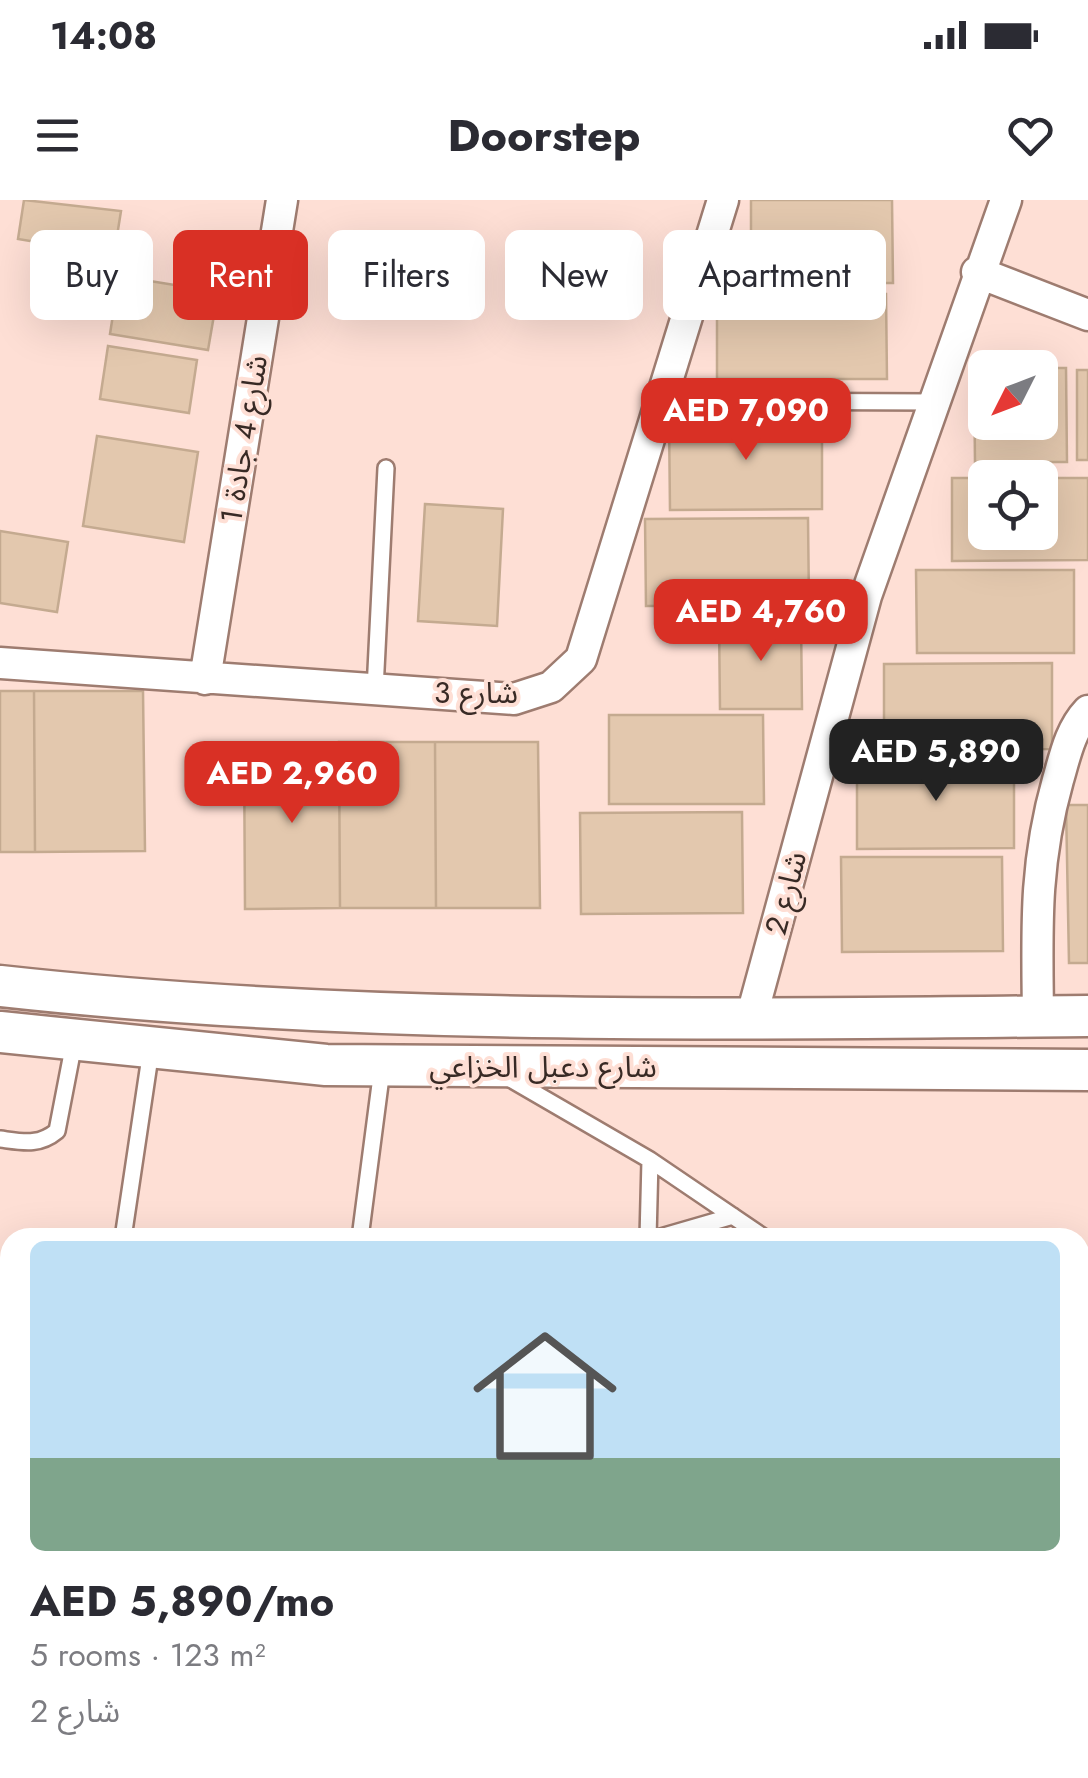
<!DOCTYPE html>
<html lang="en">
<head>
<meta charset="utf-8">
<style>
  body { margin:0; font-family:Jost,"Noto Sans Arabic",sans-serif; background:#f7f7f7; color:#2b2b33; height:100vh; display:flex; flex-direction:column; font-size:38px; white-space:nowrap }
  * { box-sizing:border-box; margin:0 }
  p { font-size:32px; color:#7c7c81 }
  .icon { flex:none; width:55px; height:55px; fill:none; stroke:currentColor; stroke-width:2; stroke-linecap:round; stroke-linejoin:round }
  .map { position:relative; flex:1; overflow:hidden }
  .details { position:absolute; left:0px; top:1028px; width:1090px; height:552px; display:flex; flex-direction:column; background:#fff; border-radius:30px 30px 0 0; box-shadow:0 10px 40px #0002 }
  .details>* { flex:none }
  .banner { position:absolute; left:30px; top:30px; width:1030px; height:90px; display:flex; gap:20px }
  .needle { width:65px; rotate:228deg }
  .tools { position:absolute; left:968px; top:150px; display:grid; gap:20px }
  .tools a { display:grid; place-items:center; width:90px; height:90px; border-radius:15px; background:#fff; box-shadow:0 10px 40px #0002; font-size:50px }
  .price { position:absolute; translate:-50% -85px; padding:0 22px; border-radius:20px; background:#d93025; color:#fff; font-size:32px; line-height:65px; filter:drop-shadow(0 2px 5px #0008) }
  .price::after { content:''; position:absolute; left:50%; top:60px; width:30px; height:22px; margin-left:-15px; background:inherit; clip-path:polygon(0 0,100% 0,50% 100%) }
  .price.active { background:#222; color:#fff }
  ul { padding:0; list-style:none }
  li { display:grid; align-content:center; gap:20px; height:530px; padding:0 30px }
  li span { display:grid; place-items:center; height:310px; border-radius:15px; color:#555 }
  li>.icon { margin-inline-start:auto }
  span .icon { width:180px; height:180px; fill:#fffc; stroke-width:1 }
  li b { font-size:42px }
  .chip { padding:0 35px; border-radius:15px; background:#fff; box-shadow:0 10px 40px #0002; font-size:35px; line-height:90px }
  .chip.active { background:#d93025; color:#fff }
  .status { display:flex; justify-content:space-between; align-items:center; height:70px; padding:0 50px; background:#fff; direction:ltr }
  .status svg { height:28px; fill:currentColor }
  header { display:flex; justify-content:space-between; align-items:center; height:130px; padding:0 30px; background:#fff; font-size:45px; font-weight:700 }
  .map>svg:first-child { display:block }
</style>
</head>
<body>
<div class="status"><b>14:08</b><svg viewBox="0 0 49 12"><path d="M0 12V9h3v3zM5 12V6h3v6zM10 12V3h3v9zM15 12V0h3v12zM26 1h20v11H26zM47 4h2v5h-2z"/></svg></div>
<header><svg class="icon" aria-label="menu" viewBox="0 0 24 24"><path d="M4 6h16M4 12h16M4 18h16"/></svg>Doorstep<svg class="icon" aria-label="heart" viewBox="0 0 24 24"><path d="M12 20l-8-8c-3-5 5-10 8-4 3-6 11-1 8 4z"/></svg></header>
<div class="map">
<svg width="1088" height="1578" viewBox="0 0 1088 1578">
  <rect width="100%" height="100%" fill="#fedfd5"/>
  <path fill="#e3c8ae" stroke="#c4aa90" stroke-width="2.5" d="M24,0L121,11L114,55L18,39Z
    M751,0H892L893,83H751Z
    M119,76L218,92L208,150L110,134Z
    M717,94H886L887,179H717Z
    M108,146L197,160L189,213L100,199Z
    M974,168H985V222H1040V168H1066L1067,262H975Z
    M1077,170H1088V260H1077Z
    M822,217V309L670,310L669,218Z
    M97,236L198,252L184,342L83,326Z
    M952,278H985V332H1040V278H1088V360L952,361Z
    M425,304L503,309L497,426L418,421Z
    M808,318L809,405L646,406L645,319Z
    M0,331L68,342L57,412L0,403Z
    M916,370H1074V453H917Z
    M801,419L802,509H720L719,420Z
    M1052,463V549L884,550V464Z
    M0,491H34L35,652H0Z
    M34,491H143L145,651L35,652Z
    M609,515H763L764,604H609Z
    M339,542H435L436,708H340Z
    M339,542L340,708L245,709L244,543Z
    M435,542H538L540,708H436Z
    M1014,560V648L857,649V561Z
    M1066,605H1088V763H1069Z
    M742,612L743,713L581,714L580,613Z
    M841,657H1002L1003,751L842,752Z
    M1080,1478H1088V1578H921L920,1570H1080Z
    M590,1570H749V1578H591Z
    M828,1570H904V1578H828Z"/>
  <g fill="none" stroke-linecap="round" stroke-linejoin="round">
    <defs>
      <path id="lane" d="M663,201L934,202
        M375,490L386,268
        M507,877L650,960L765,1038
        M0,939C23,942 39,946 57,931L74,843
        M123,1038L151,850
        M360,1038L382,869
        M648,1038L650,960
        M657,1038L733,1016
        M0,1073L10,1084
        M1080,1159H1088
        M1080,1297L1088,1296
        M0,1380L10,1273
        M794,1578V1570"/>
      <path id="street" d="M977,72L1088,115
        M0,463L514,499L551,487L581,459L723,0
        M205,479L282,0
        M752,815L866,396L1006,0
        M1038,816C1037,729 1034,665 1058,580C1065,556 1070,530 1088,511"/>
      <path id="secondary" d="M0,786C360,826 726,819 1088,816
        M0,832L326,865L1088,870"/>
    </defs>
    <use href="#lane" stroke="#9e7c70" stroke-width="20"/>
    <use href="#street" stroke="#9e7c70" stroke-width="35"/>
    <use href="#secondary" stroke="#9e7c70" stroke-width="45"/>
    <use href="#lane" stroke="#fff" stroke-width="15"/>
    <use href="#street" stroke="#fff" stroke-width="30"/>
    <use href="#secondary" stroke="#fff" stroke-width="40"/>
  </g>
  <g text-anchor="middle" stroke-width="8" stroke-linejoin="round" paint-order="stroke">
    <g font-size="30" fill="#382a25" stroke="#fedfd5">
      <text transform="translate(244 239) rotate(-81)" y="10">شارع 4 جادة 1</text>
      <text x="476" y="503">شارع 3</text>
      <text transform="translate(786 693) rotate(-75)" y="10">شارع 2</text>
      <text x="543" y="877">شارع دعبل الخزاعي</text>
    </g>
  </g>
</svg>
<div class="tools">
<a><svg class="needle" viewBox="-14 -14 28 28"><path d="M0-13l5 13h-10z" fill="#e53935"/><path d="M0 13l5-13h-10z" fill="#7c7c81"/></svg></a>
<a><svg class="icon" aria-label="locate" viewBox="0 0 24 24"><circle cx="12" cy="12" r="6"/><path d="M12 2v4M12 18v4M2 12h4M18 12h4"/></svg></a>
</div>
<b class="price" style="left:746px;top:263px">AED 7,090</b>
<b class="price" style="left:761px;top:464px">AED 4,760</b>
<b class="price active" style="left:936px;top:604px">AED 5,890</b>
<b class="price" style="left:292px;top:626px">AED 2,960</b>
<div class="banner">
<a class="chip">Buy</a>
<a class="chip active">Rent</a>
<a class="chip">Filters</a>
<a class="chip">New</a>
<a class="chip">Apartment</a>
</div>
<section class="details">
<ul>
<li><span style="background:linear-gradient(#bfe0f5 70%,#7fa58c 0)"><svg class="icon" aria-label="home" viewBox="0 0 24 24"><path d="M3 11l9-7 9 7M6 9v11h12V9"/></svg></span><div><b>AED 5,890/mo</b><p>5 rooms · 123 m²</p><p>شارع 2</p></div></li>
</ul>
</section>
</div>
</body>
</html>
